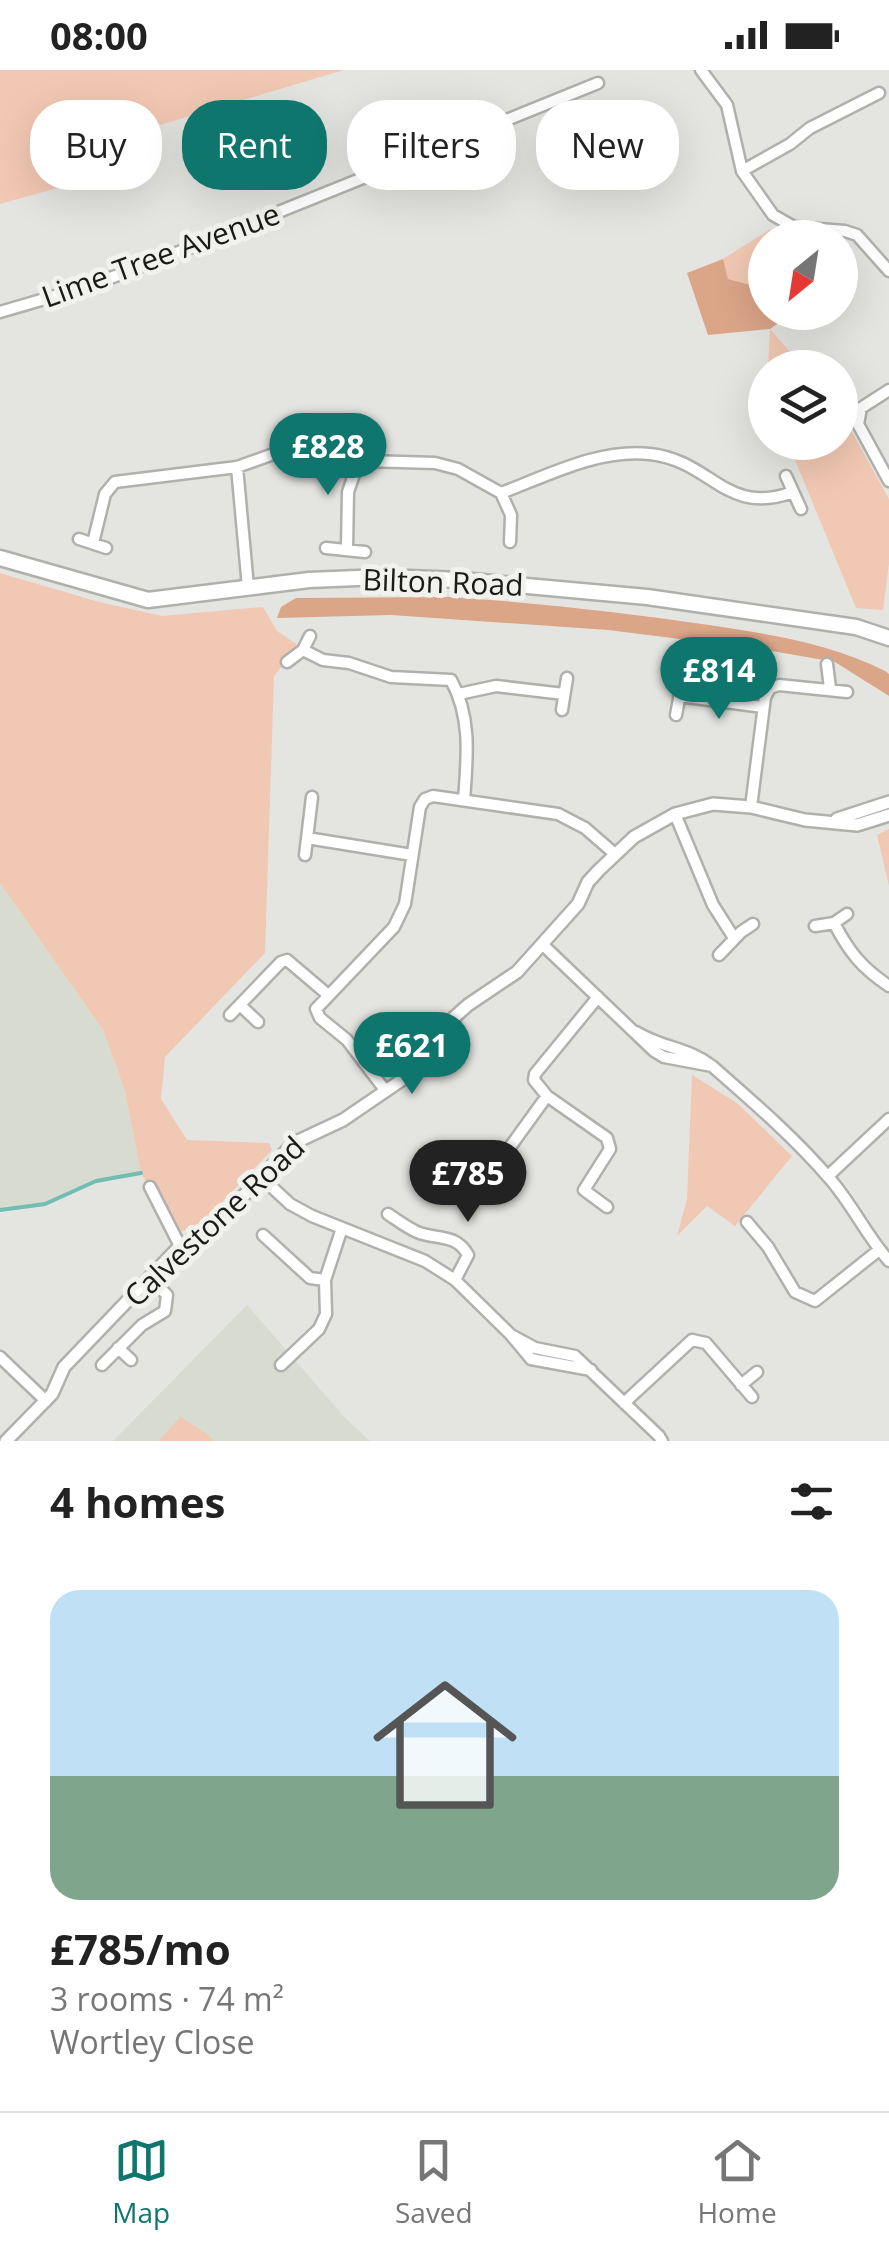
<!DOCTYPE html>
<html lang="en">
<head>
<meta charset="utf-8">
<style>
  body { margin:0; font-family:"Open Sans",sans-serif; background:#f6f6f6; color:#222; height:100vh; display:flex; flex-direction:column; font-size:38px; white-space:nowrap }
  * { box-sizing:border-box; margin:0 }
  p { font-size:32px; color:#767676 }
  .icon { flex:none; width:55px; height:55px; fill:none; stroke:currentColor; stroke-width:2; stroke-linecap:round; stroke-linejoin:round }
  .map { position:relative; height:1371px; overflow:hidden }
  .drawer { display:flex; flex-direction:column; background:#fff; flex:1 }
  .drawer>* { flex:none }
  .banner { position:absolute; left:30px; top:30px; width:830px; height:90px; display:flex; gap:20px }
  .needle { width:65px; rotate:210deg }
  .tools { position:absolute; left:748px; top:150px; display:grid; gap:20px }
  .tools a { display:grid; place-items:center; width:110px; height:110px; border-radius:50%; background:#fff; box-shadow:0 10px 40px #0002; font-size:50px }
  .price { position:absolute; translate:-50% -85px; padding:0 22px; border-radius:35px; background:#0f766e; color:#fff; font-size:32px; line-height:65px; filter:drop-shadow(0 2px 5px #0008) }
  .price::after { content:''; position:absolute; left:50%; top:60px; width:30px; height:22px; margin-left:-15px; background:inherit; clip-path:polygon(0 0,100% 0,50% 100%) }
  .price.current { background:#222; color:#fff }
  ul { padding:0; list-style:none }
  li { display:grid; align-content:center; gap:20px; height:530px; padding:0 50px }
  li+li { border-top:2px solid #e0e0e0 }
  li span { display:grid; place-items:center; height:310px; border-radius:30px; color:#555 }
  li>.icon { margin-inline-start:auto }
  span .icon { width:180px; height:180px; fill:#fffc; stroke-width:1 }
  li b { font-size:42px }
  h2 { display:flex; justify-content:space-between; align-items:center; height:120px; padding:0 50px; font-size:42px }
  .tag { padding:0 35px; border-radius:40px; background:#fff; box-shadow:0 10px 40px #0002; font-size:35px; line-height:90px }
  .tag.current { background:#0f766e; color:#fff }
  .status { display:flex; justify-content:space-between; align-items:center; height:70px; padding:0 50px; background:#fff; direction:ltr }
  .status svg { height:28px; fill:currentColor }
  .tabs { display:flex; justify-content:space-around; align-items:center; height:140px; border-top:2px solid #e0e0e0; background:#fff; font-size:28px; color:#767676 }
  .tabs a { display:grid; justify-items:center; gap:5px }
  .tabs .current { color:#0f766e }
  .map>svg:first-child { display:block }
</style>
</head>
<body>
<div class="status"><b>08:00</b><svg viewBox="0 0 49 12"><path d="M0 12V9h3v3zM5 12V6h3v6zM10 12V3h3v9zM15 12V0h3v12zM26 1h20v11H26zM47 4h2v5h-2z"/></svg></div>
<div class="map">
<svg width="889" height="1371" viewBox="0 0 889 1371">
  <rect width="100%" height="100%" fill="#e4e5e1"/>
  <path fill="#d8dbd0" d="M0,813L103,960L125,1021L141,1103L72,1119L45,1134L0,1140Z
    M247,1235L346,1349L370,1371H113Z"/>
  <path fill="#f1c8b3" d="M0,0H344L66,83L72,114L0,134Z
    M769,160L795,167L765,168V219L728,209L723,189Z
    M770,259L803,297H768Z
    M840,340L889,429V493L883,540L856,538L788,373L840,372Z
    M0,503L99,532L162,546L263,537L277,561L298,575L274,606L265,883L165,987L161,1029L187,1070L269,1073L272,1080L202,1153L180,1162L179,1166L141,1103L125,1021L103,960L0,813Z
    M889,759V816L877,765Z
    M692,1005L737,1033L792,1086L735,1156L707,1136L677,1166L687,1129Z
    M181,1346C192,1357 204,1359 214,1371H159Z"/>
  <path fill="#dba588" d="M723,189L728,209L765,219V242L792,243L770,259L708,265L687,203Z
    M451,527C538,533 623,542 709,555C769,564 830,573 885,601L889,604V626L835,592L760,579L608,560L391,545L277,548L281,537L296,528Z"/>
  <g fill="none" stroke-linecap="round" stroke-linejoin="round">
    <path stroke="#71bcb3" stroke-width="4" d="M0,1140L45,1134L96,1111L141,1103"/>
    <defs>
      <path id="minor" d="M701,0L727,35L742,101L773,145L794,157L845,161L857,165L889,201
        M742,101L790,74L810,58L879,23
        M0,242L89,216L192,177L598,13
        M889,320L861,338L858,354L889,411
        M237,397L248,517
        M786,406L801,439
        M501,423L511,445L510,472
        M79,469L106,478
        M93,473L105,424L115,412L237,397L296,376L335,375L367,391L435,393L458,399L501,423C547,406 599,378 650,384C713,391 725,447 793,422
        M326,478L365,482
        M347,478L348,422L360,387
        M303,580L323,590L349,593L391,607L451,610C472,648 467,689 464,730
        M287,592L303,580L310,566
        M827,594L830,618
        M459,624L496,616L564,624
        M679,626L763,637
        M562,640L567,608
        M676,645L683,608
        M751,737L765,627L770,618L779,615L847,622
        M675,744L713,835L734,868
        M307,768L412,785
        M305,785L312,727
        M834,853C849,882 862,898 889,916
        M815,856L834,853L847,844
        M542,874L654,981L664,987L712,996C685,976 664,979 636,962
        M719,885L741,862L753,854
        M598,927L535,1004L534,1010L547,1026L607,1068L610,1079L584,1120L607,1137
        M240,935L258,952
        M230,945L281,892L287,890L327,924
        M712,996C752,1031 795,1068 830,1109C852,1134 866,1165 889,1191
        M385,1020L347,970L320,948L316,939L394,857L405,834L420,737L425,729L433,726L558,744L585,758L615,784
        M510,1077L547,1026
        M828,1106L889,1049
        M261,1107L290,1134L312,1146L425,1191L455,1210L511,1265
        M150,1117L180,1176
        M388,1144C397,1150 406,1157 417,1162C436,1170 456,1163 468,1185L455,1210
        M747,1152L768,1177L795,1222L815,1231L879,1180
        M263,1165L310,1208L325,1210
        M118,1278L131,1290
        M0,1287L46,1331
        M102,1295L142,1255L165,1241L167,1225L151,1209
        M281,1295L319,1259L326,1244L325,1210L342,1158
        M591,1300L531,1289L511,1265L535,1278L575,1286L659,1366L662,1371
        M741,1315L757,1302
        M624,1333L692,1270L706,1273L752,1327"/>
      <path id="tertiary" d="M837,749L889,732
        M6,1371L52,1324L64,1297L180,1176L209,1162L294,1073L343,1050L409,1005L421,990L432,967L468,935L517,902L578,834L588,812L599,800L634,767L675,744L713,734L751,737L805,750L857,755L889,745"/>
      <path id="secondary" d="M0,488L148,530L309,510L382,507L461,510L647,527L856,557L889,568"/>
    </defs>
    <use href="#minor" stroke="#b0b1ad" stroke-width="15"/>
    <use href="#tertiary" stroke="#b0b1ad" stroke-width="16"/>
    <use href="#secondary" stroke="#b0b1ad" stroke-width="19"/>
    <use href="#minor" stroke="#fff" stroke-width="10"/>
    <use href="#tertiary" stroke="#fff" stroke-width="11"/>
    <use href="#secondary" stroke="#fff" stroke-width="14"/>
  </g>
  <g text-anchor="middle" stroke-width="10" stroke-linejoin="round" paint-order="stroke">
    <g font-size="30" fill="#1a1a19" stroke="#f1f2ee">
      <text transform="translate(161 186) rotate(-20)" y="10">Lime Tree Avenue</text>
      <text transform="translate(443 513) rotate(2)" y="10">Bilton Road</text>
      <text transform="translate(215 1152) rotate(-43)" y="10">Calvestone Road</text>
    </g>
  </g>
</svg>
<div class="tools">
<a><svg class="needle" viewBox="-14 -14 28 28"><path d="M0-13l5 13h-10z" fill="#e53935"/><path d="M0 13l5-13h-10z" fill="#767676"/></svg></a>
<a><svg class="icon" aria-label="layers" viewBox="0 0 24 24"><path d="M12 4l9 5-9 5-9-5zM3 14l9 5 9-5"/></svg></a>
</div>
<b class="price" style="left:328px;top:428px">£828</b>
<b class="price" style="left:719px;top:652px">£814</b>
<b class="price" style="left:412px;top:1027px">£621</b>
<b class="price current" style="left:468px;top:1155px">£785</b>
<div class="banner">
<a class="tag">Buy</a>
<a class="tag current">Rent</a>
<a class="tag">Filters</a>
<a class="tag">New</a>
</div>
</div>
<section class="drawer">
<h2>4 homes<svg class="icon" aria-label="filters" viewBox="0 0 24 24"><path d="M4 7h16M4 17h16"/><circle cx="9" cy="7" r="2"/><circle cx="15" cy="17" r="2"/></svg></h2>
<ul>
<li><span style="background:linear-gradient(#bfe0f5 60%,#7fa58c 0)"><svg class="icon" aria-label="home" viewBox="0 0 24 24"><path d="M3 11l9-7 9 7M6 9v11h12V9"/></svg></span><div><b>£785/mo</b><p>3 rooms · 74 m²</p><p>Wortley Close</p></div></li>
</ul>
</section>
<nav class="tabs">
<a class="current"><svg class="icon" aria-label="map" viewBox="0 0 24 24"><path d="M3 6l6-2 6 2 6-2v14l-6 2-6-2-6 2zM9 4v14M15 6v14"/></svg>Map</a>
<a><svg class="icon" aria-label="saved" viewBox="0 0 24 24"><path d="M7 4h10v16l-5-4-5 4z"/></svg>Saved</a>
<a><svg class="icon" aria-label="home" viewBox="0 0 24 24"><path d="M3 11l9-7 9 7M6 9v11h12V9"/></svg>Home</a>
</nav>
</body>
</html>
